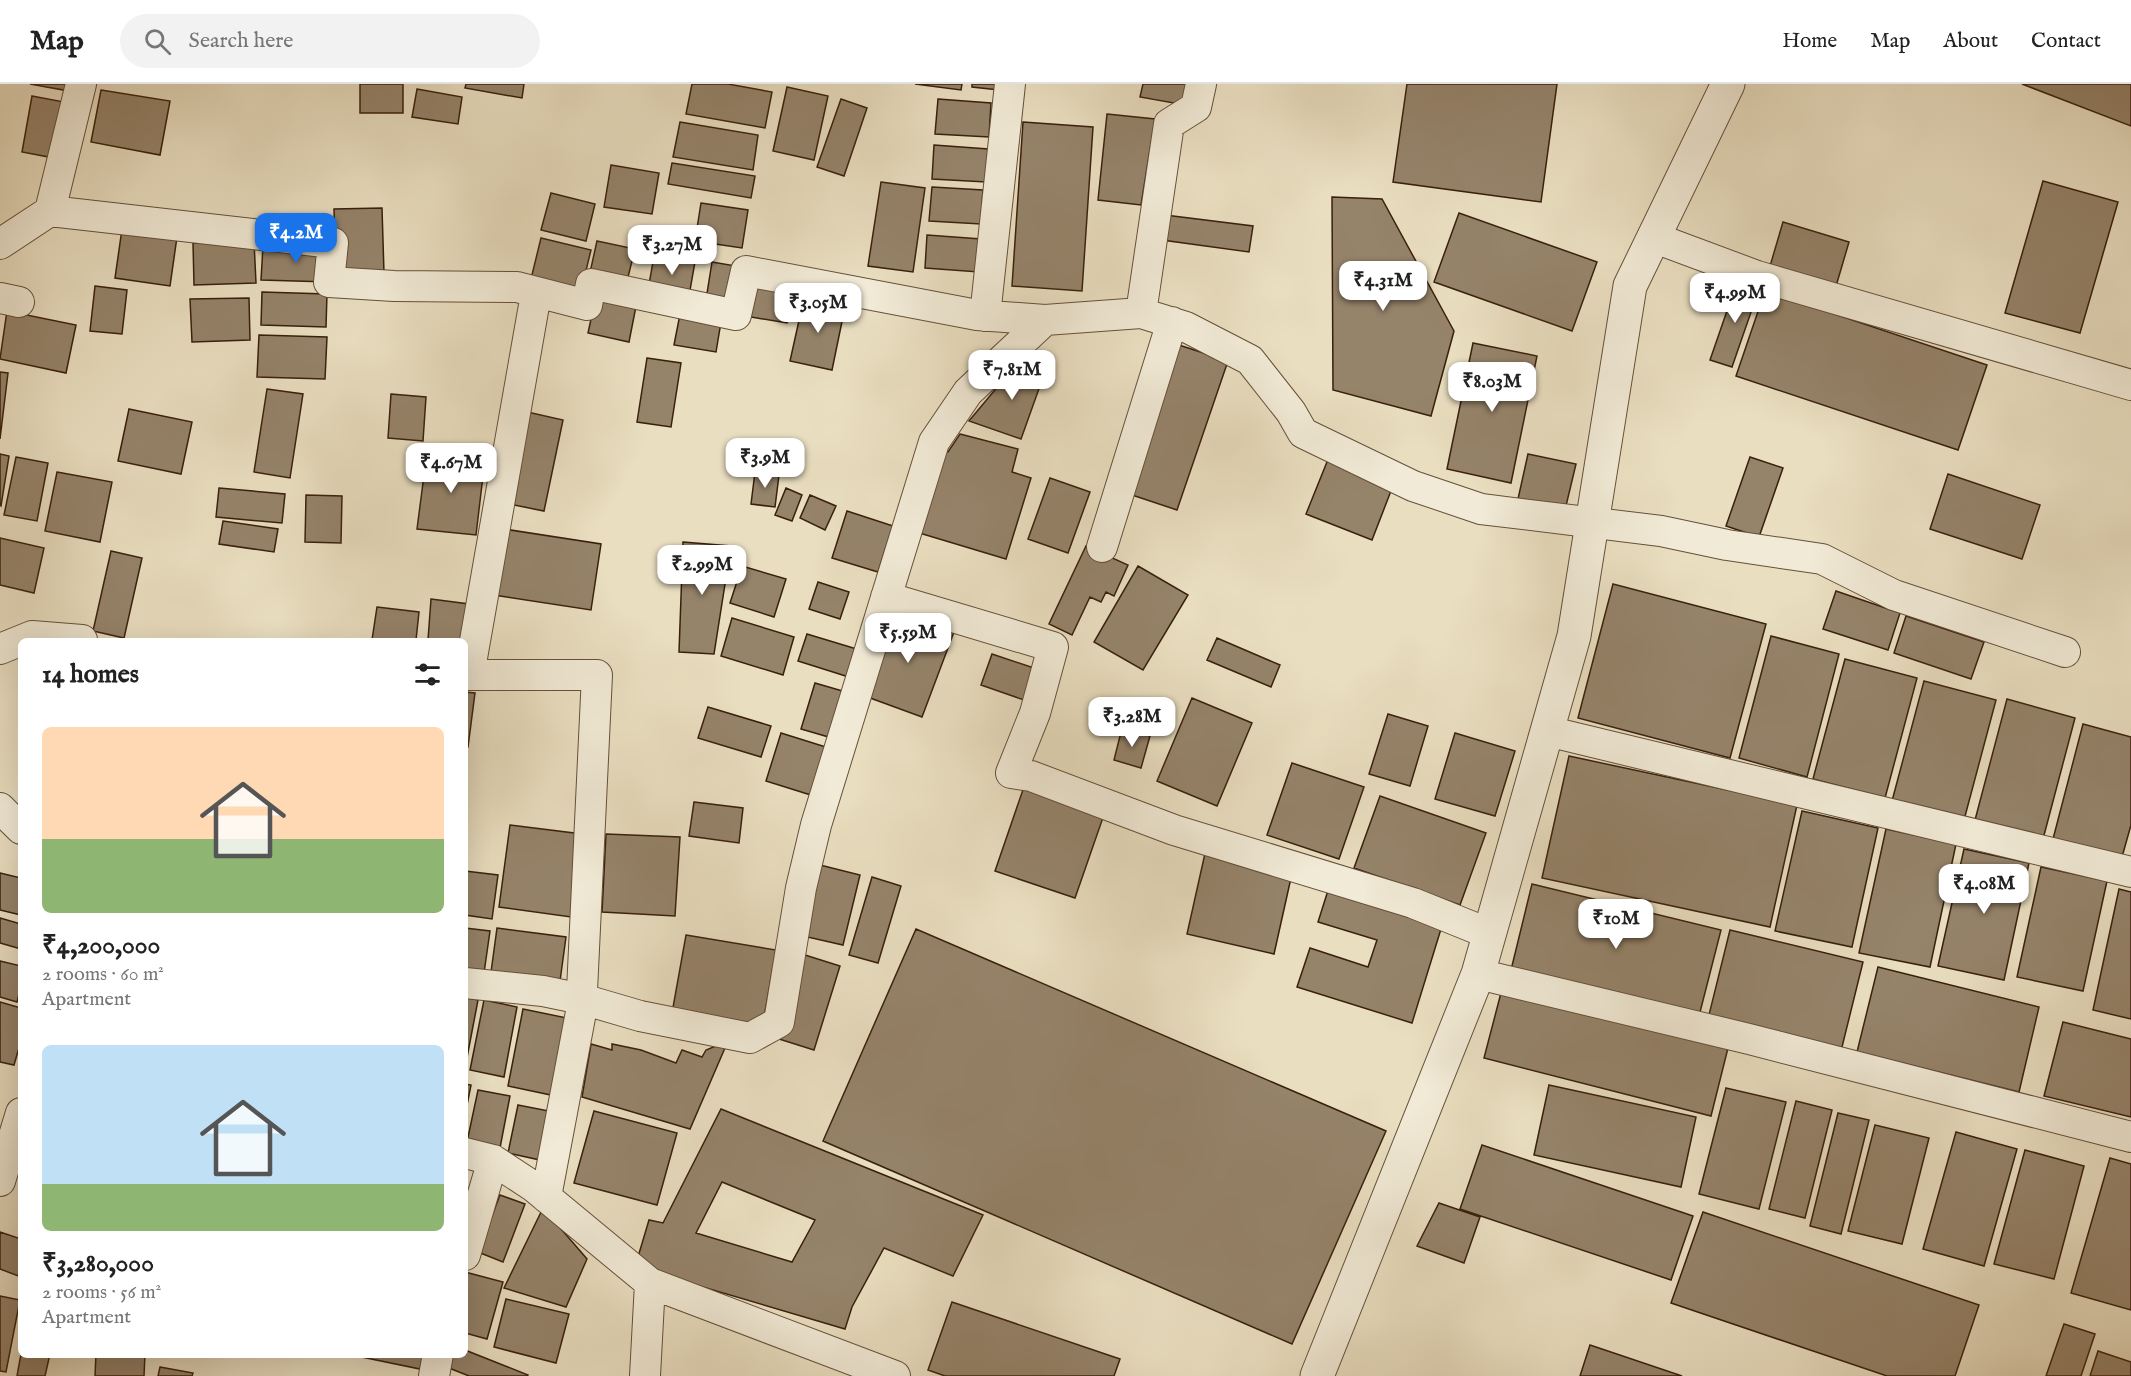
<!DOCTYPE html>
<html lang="en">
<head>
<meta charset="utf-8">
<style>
  body { margin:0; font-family:"IM FELL English",serif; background:#f2f2f2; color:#222; height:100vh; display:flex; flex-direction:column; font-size:22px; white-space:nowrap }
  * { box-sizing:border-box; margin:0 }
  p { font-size:20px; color:#767676 }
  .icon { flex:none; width:33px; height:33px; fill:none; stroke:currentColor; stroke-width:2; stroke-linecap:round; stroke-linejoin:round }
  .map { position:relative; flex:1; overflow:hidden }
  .details { position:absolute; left:18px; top:554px; width:450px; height:720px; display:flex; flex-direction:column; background:#fff; border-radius:9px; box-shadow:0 6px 24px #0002 }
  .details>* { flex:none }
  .price { position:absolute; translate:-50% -51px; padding:0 14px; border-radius:12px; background:#fff; color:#222; font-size:20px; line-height:39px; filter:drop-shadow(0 2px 3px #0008) }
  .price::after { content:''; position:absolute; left:50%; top:36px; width:18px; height:14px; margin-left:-9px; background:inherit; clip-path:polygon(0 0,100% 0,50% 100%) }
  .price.active { background:#1a73e8; color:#fff }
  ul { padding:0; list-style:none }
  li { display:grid; align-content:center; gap:12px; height:318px; padding:0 24px }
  li span { display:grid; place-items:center; height:186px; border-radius:9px; color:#555 }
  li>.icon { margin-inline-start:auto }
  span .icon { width:108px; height:108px; fill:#fffc; stroke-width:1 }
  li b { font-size:26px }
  h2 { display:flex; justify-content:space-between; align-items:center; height:72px; padding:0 24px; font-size:26px }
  header { display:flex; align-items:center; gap:36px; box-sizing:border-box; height:84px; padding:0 30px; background:#fff; border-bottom:2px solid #e0e0e0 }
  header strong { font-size:28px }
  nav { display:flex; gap:33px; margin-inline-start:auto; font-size:21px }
  .search { width:420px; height:54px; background:#f2f2f2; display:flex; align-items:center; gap:15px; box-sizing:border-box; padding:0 21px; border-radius:33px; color:#767676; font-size:22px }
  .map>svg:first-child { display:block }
</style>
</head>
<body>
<header>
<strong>Map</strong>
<div class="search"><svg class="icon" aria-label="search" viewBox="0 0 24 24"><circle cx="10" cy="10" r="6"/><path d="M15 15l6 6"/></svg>Search here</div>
<nav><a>Home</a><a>Map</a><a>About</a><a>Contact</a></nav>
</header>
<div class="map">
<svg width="2131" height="1292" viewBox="0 0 2131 1292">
  <rect width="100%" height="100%" fill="#e9dec0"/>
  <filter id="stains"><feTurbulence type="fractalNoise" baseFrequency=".00333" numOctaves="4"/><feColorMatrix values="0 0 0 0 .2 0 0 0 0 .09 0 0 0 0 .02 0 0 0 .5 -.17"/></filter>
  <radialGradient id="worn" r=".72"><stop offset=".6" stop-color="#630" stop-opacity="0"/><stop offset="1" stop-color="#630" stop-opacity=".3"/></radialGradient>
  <path fill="#95836a" stroke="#39200d" stroke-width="1.5" fill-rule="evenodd" d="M30,0H70L69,7Z
    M360,0H403V29H360Z
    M466,0H524L522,14L465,4Z
    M692,0H728L772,8L765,44L686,30Z
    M915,0H962L961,6Z
    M972,0H1009L1008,7L972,3Z
    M1143,0H1200L1196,23L1140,13Z
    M1407,0H1557L1541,118L1393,98Z
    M2022,0H2131V42Z
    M787,3L828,12L814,76L773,67Z
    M417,5L462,13L458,40L412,33Z
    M101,6L170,17L160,71L91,58Z
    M32,12L64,18L54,74L22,68Z
    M841,15L867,24L844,92L817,83Z
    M938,15L991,19L989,53L935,50Z
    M1107,30L1155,35L1141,121L1098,116Z
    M680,38L758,51L753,86L673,73Z
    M1023,38L1093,43L1082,207L1012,202Z
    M934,61L988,65L986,98L932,95Z
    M672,79L755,92L751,114L668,100Z
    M611,81L659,89L652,130L604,123Z
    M2043,97L2118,118L2080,249L2005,229Z
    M881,98L925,104L913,188L868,182Z
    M932,103L983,106L981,140L929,137Z
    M551,109L595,120L586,157L541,146Z
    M1332,113L1382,115L1454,247L1431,332L1333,306Z
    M701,119L748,126L742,164L695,157Z
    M382,124L384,189L336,191L334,125Z
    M1459,129L1597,178L1572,247L1434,198Z
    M1165,131L1253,142L1249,168L1162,156Z
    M1783,138L1849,158L1834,209L1768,189Z
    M122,145L177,153L170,202L115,194Z
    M927,151L981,155L979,188L925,184Z
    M541,154L591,166L580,211L530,199Z
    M254,157L256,199L194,201L193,159Z
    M597,157L635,165L626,201L589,193Z
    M263,162L331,165L329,198L261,196Z
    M654,172L695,178L689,212L648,206Z
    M712,178L736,182L728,226L705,222Z
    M752,194L792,203L787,239L745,232Z
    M1737,198L1759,205L1732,283L1710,276Z
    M95,202L127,206L122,250L90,247Z
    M598,203L638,212L629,258L588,249Z
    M1765,207L1987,281L1958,366L1736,292Z
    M262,208L327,210L326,243L261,241Z
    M249,214L250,256L192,258L190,215Z
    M804,214L845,223L832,286L790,277Z
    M681,225L722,232L716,268L674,261Z
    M7,227L76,241L66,289L0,275Z
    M259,251L327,253L325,295L257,293Z
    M1473,259L1537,272L1511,399L1447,385Z
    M1176,260L1228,277L1177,426L1126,409Z
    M647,274L681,279L671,343L637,338Z
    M1020,276L1046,285L1021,355L969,337Z
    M0,288L8,289L0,355Z
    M267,305L303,310L290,394L254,388Z
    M391,310L426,313L423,357L388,354Z
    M129,325L192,338L181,390L118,377Z
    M523,327L563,336L544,427L504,419Z
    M960,350L1018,365L1012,388L1031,394L1006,475L916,448L941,366L948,368Z
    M427,368L485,375L476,451L417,445Z
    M1331,368L1396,394L1372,456L1306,430Z
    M0,370L9,372L1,422L0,421Z
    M1528,370L1576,380L1565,426L1518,415Z
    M16,373L48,379L37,437L4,431Z
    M1750,373L1783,384L1759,453L1726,442Z
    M57,388L112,398L100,458L45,447Z
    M755,388L779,391L775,423L751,420Z
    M1948,390L2040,421L2022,475L1930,445Z
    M1050,394L1090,408L1068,469L1028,455Z
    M219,404L285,410L282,439L216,433Z
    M786,404L802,411L792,437L775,431Z
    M306,411L342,412L341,459L305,458Z
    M810,411L836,422L825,446L800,434Z
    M847,427L893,442L878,488L832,474Z
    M223,437L278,445L274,468L219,460Z
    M504,445L601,460L591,526L494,511Z
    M0,454L44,464L34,509L0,501Z
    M683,458L731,462L714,570L679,568Z
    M1086,462L1128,481L1114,512L1106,508L1101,518L1090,513L1072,551L1049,540Z
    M111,467L142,474L124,554L93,547Z
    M742,482L786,495L774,533L730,519Z
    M1138,482L1188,511L1143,586L1094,558Z
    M818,498L849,508L840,535L809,525Z
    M1613,500L1766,540L1730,674L1578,634Z
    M1836,507L1900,529L1888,566L1823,545Z
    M431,515L469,520L465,556H428Z
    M377,523L419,528L416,556H372Z
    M894,526L954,548L922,633L862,611Z
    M1906,532L1984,558L1971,595L1894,569Z
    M732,534L794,553L783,591L721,572Z
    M807,550L860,566L852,594L798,577Z
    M1771,552L1839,570L1807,693L1739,674Z
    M1217,554L1280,581L1271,603L1207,576Z
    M992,570L1037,585L1027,617L981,601Z
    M1845,575L1917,594L1885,714L1813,695Z
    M1924,597L1996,616L1964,736L1892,717Z
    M815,599L846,608L832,654L801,645Z
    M465,608L475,609L468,663H465Z
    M1192,614L1252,639L1217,722L1157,697Z
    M2007,615L2075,634L2043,755L1975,736Z
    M708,623L771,642L761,673L698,654Z
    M1388,630L1428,642L1410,702L1369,690Z
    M2083,640L2131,653V741L2122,773L2053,755Z
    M1122,644L1150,652L1141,684L1114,676Z
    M781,649L829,664L814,712L766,697Z
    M1455,649L1515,667L1495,732L1435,715Z
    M1569,672L1797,721L1770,843L1542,794Z
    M1292,679L1364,703L1339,775L1267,751Z
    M1027,694L1107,722L1075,814L995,787Z
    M1380,712L1486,749L1460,821L1354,784Z
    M694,718L743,724L739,759L689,752Z
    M1802,727L1878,744L1852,863L1775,847Z
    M510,741L582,750L571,833L499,823Z
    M1886,745L1956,760L1930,883L1859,869Z
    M606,750L680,753L675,832L602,828Z
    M1206,765L1293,785L1274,870L1187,850Z
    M1964,765L2029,779L2004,896L1938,882Z
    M820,781L860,791L843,861L803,852Z
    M2041,783L2107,797L2083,907L2017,893Z
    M465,787L498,791L492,835L465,831Z
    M0,789L21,794V831L0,826Z
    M872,793L901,802L878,879L849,871Z
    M1331,797L1445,832L1412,939L1297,903L1310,864L1368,883L1377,856L1318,838Z
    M1532,800L1721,846L1699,932L1511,886Z
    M2119,805L2131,808V935L2093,926Z
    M0,834L21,840V865L0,859Z
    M465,844L490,847L484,889L465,886Z
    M497,844L566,853L560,897L491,888Z
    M916,845L1386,1047L1292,1260L823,1057Z
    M1730,846L1863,878L1841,967L1708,935Z
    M686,851L776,866L762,945L672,929Z
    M805,871L840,882L814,966L779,955Z
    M0,877L21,882V902L17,918L0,913Z
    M1878,883L2039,923L2019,1008L1857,968Z
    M1502,905L1728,964L1711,1032L1484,974Z
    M465,913L478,916L465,984Z
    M484,916L517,923L504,993L470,986Z
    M0,918L21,924V957L14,981L0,978Z
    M523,925L567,934L551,1011L508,1002Z
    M2063,938L2131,955V1033L2044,1012Z
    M728,957L690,1045L582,1013L591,960L612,966V960L641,966L676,979L682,966L702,973L706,966Z
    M465,1000L471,1001L465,1031Z
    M1549,1001L1696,1033L1681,1103L1534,1071Z
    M1726,1004L1786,1018L1759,1125L1699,1110Z
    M478,1006L510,1012L500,1064L467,1058Z
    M1796,1017L1832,1026L1805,1134L1769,1125Z
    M518,1021L549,1027L540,1076L508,1069Z
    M721,1025L983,1131L953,1192L884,1164L852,1223L845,1245L635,1183L649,1136L663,1139ZM722,1098L815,1136L792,1178L696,1149Z
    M594,1027L677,1049L657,1121L574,1099Z
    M1838,1029L1869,1036L1841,1150L1810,1142Z
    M1875,1041L1929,1054L1902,1160L1848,1147Z
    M1956,1048L2017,1065L1984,1182L1923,1165Z
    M1482,1061L1693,1132L1671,1196L1460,1125Z
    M2025,1066L2084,1082L2054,1195L1994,1180Z
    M2110,1074L2131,1080V1226L2071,1209Z
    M500,1111L525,1120L503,1178L478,1168Z
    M1439,1119L1480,1133L1464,1179L1417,1162Z
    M543,1124L587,1175L566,1223L504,1204Z
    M1703,1128L1979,1221L1955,1292H1887L1671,1219Z
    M0,1148L21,1155V1193L0,1185Z
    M465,1188L503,1198L487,1255L465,1249Z
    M0,1212L20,1216L6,1288L0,1287Z
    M506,1215L569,1230L556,1279L494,1263Z
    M952,1218L1120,1275L1114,1292H945L928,1286Z
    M2064,1240L2095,1250L2081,1292H2046Z
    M1590,1261L1682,1292H1580Z
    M465,1266L528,1291L527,1292H469L444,1282L449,1270H465Z
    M2098,1267L2131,1278V1292H2090Z
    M21,1270H50L45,1292H17Z
    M96,1270H145L144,1292H95Z
    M347,1270H423L420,1285Z
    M160,1283L193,1289L192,1292H158Z"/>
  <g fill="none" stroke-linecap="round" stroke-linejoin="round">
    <defs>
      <path id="minor" d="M81,0L50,127L333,159L329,198L394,202L517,203L587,221L591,200L736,231L746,187L977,231L1045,236
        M1655,154L1757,192L2131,301
        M0,160L50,127
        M0,214L19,218
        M1141,229L1186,243L1250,276L1291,328L1303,349L1413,402L1481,425L1661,447L1727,461L1822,475L1894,511L2065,568
        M985,232L1010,0
        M1102,463L1172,238
        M886,513L1053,563L1035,629L1011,689L1031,692L1174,746L1413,819L1490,850
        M0,565L32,552L82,556
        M465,591H597L581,928L546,1113
        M469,591L536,210
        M1547,647L2131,788
        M0,724L21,745
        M1478,890L1749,955L2131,1053
        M465,899L543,907L582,915L640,932L750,954L779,938L801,804L816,741L934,358L968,308L1045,236L1141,229L1169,40L1196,23L1201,0
        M465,1069L493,1076L534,1103L650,1199L645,1292
        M0,1097L21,1029
        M465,1171L493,1076
        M650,1199L895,1292
        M434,1292L438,1270"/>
      <path id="tertiary" d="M1317,1292L1478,890L1574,552L1630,202L1728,0"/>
    </defs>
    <use href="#minor" stroke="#65503a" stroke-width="32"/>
    <use href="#tertiary" stroke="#65503a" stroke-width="35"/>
    <use href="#minor" stroke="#f1ead6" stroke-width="30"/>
    <use href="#tertiary" stroke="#f1ead6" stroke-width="33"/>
  </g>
  <rect width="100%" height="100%" filter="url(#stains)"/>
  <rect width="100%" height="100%" fill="url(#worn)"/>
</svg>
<b class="price active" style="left:296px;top:180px">₹4.2M</b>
<b class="price" style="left:672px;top:192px">₹3.27M</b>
<b class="price" style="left:1383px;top:228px">₹4.31M</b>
<b class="price" style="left:1735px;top:240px">₹4.99M</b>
<b class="price" style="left:818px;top:250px">₹3.05M</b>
<b class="price" style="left:1012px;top:317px">₹7.81M</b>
<b class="price" style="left:1492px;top:329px">₹8.03M</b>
<b class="price" style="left:765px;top:405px">₹3.9M</b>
<b class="price" style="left:451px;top:410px">₹4.67M</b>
<b class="price" style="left:702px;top:512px">₹2.99M</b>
<b class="price" style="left:908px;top:580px">₹5.59M</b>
<b class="price" style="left:1132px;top:664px">₹3.28M</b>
<b class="price" style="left:1984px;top:831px">₹4.08M</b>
<b class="price" style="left:1616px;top:866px">₹10M</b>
<section class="details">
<h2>14 homes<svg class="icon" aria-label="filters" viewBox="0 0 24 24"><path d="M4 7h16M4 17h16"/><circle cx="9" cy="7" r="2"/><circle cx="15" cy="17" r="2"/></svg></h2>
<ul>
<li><span style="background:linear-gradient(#ffd9b3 60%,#8fb573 0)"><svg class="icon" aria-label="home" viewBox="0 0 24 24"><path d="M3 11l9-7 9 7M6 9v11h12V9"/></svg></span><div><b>₹4,200,000</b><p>2 rooms · 60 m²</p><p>Apartment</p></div></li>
<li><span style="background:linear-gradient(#bfe0f5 75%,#8fb573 0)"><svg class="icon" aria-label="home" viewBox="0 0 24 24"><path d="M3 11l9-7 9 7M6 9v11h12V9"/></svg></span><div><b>₹3,280,000</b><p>2 rooms · 56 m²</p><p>Apartment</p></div></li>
</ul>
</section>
</div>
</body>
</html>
